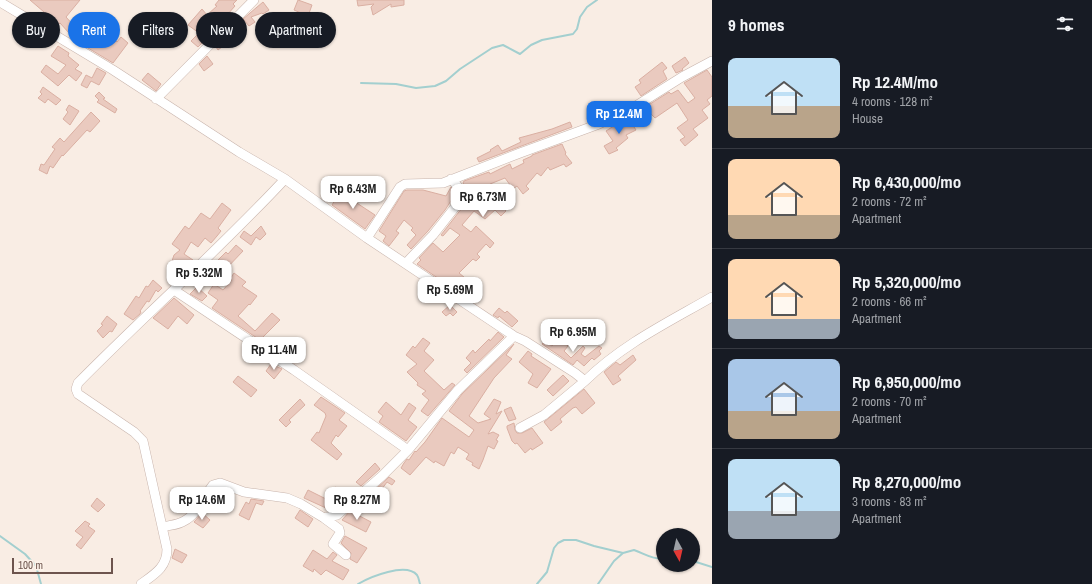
<!DOCTYPE html>
<html lang="en">
<head>
<meta charset="utf-8">
<style>
  body { margin:0; font-family:"Archivo Narrow",sans-serif; background:#20242c; color:#f1f3f6; height:100vh; display:flex; flex-direction:column; font-size:15px; white-space:nowrap }
  * { box-sizing:border-box; margin:0 }
  p { font-size:13px; color:#9ea1a6 }
  .icon { flex:none; width:22px; height:22px; fill:none; stroke:currentColor; stroke-width:2; stroke-linecap:round; stroke-linejoin:round }
  .map { position:relative; flex:1; overflow:hidden }
  .drawer { display:flex; flex-direction:column; background:#171b24; width:380px }
  .drawer>* { flex:none }
  .hud { position:absolute; left:12px; top:12px; width:380px; height:36px; display:flex; gap:8px }
  .needle { width:26px; rotate:172deg }
  .buttons { position:absolute; left:656px; top:528px; display:grid; gap:8px }
  .buttons a { display:grid; place-items:center; width:44px; height:44px; border-radius:50%; background:#171b24; box-shadow:0 1px 3px #0004; font-size:20px }
  .scale { position:absolute; left:12px; bottom:10px; width:101px; box-sizing:border-box; padding-left:4px; border:2px solid #6d544d; border-top:0; font-size:11px; line-height:14px; white-space:nowrap; color:#6d544d; -webkit-text-stroke:3px #fcf2e9; paint-order:stroke }
  .price { position:absolute; translate:-50% -34px; padding:0 9px; border-radius:8px; background:#fff; color:#222; font-size:13px; line-height:26px; filter:drop-shadow(0 1px 2px #0008) }
  .price::after { content:''; position:absolute; left:50%; top:24px; width:12px; height:9px; margin-left:-6px; background:inherit; clip-path:polygon(0 0,100% 0,50% 100%) }
  .price.selected { background:#1a73e8; color:#fff }
  ul { padding:0; list-style:none }
  li { display:flex; align-items:center; gap:12px; height:100px; padding:0 16px }
  li+li { border-top:1px solid #363941 }
  li span { display:grid; place-items:center; flex:none; width:112px; height:80px; border-radius:8px; color:#555 }
  li>.icon { margin-inline-start:auto }
  span .icon { width:48px; height:48px; fill:#fffc; stroke-width:1 }
  li b { font-size:17px }
  h2 { display:flex; justify-content:space-between; align-items:center; height:48px; padding:0 16px; font-size:17px }
  .tag { padding:0 14px; border-radius:18px; background:#171b24; box-shadow:0 1px 3px #0004; font-size:14px; line-height:36px }
  .tag.selected { background:#1a73e8; color:#fff }
  main { display:flex; flex:1; min-height:0 }
  .map>svg:first-child { display:block }
</style>
</head>
<body>
<main>
<div class="map">
<svg width="712" height="584" viewBox="0 0 712 584">
  <rect width="100%" height="100%" fill="#f9ede4"/>
  <g fill="none" stroke-linecap="round" stroke-linejoin="round">
    <path stroke="#a3cfcf" stroke-width="2" d="M361,83L396,84L416,88L435,86L446,81L460,69L492,48L503,45L520,54L531,45L542,40L573,34L577,29L580,17L587,7L597,0
      M0,536L25,554L36,566L41,584
      M693,561L712,567
      M358,584C370,577 406,562 417,575C419,578 419,581 420,584
      M537,584L547,572L554,548L558,543L564,540H576L594,546L623,553
      M598,584L614,561L623,553L634,550C645,554 651,559 663,559"/>
  </g>
  <path fill="#eacabf" stroke="#daafa2" d="M30,0H80L66,17L75,27L69,33L60,23L58,25L51,18L49,21L41,16L44,12Z
    M219,0H237L233,4L235,6L227,15L225,14L215,24L218,27L198,47L191,41L199,33L188,25L202,9L207,15L217,6L215,5Z
    M298,0L312,5L308,16L294,10Z
    M357,0H404V5L391,7V4L373,15L371,7L374,4L358,6Z
    M263,2L269,10L263,14L262,13L251,17L255,22L249,26L243,19Z
    M234,28L239,34L218,50L216,47Z
    M121,37L128,43L113,63L83,45L88,39L96,45L99,41L104,46L113,38L117,42Z
    M58,46L69,53L68,56L79,65L75,69L82,73L76,81L69,75L58,86L41,72L46,65L58,74L66,65L51,56Z
    M207,56L213,64L204,71L199,64Z
    M685,57L689,63L682,69L683,70L676,73L672,66Z
    M662,62L667,68L663,71L667,79L641,96L635,87L641,83L639,80Z
    M97,68L106,73L99,85L91,81L87,88L81,85L86,75L92,78Z
    M707,70L712,77V96L707,100L710,104L702,110L708,118L693,129L698,135L685,146L680,140L685,137L677,128L688,120L677,103L655,118L651,114L645,118L639,111L669,92L671,94L678,90L688,103L695,98L684,83Z
    M148,73L161,84L156,91L142,80Z
    M43,87L61,100L56,105L48,99L45,103L38,98L42,94L40,92Z
    M99,92L105,98L103,99L117,109L115,113L97,102L99,100L95,96Z
    M69,105L79,111L70,125L63,119L68,112L66,110Z
    M91,112L100,121L90,132L87,130L63,156L62,155L53,168L50,166L47,174L39,170L41,164L44,165L55,149L52,147L60,138L64,142Z
    M626,118H628L636,130L626,135L628,138L616,148L618,150L609,154L604,146L613,141L606,131Z
    M570,122L572,127L479,162L477,158L491,151L490,150L498,145L502,151L521,142L519,138L552,129Z
    M562,144L566,153L565,154L572,163L566,167L564,164L550,170L548,167L541,176L537,173L526,186L529,189L523,194L517,186L513,189L505,178L490,184L495,189L490,193L506,211L501,216L495,210L485,219L474,211L462,225L471,232L476,226L494,243L490,248L486,244L477,254L480,257L476,261L473,259L459,273L470,282L472,280L479,286L468,298L460,293L462,290L453,283L451,287L417,264L421,260L419,258L433,243L443,252L460,235L450,228L443,236L441,235L469,199L470,192L463,183L464,181L489,172L490,174L510,164L512,169L524,163L523,160L532,156V155Z
    M451,187L456,193L445,210L428,231L411,249L407,245L416,235L411,230L413,228L404,220L396,231L399,233L389,246L383,241L386,236L379,231L404,191L407,190H423L446,196Z
    M340,192L375,215L365,229L332,205Z
    M222,203L231,210L218,228L221,231L217,236L211,243L205,238L198,247L191,242L184,254L193,260L189,266L185,263L182,269L171,264L174,255L180,250L172,244L185,226L189,229L201,213L210,219Z
    M261,226L266,234L260,240L256,237L251,245L240,237L244,231L251,236Z
    M236,245L243,251L225,270H223L215,263L226,252L228,254Z
    M234,273L246,282L242,286L257,296L250,305L249,304L238,316L255,331L272,313L280,320L260,340L212,308L218,300L208,293L214,284L223,290L232,280L230,279Z
    M153,280L162,288L158,292L156,290L149,302L147,301L140,311L141,312L140,314L133,320L124,314L136,296L139,298L146,286L148,287Z
    M197,287L207,296L202,301L190,294Z
    M174,298L194,315L187,324L178,316L168,329L153,318Z
    M450,305L457,312L453,316L450,313L446,316L442,312Z
    M499,308L505,313L507,311L518,321L512,327L499,316L498,318L493,315Z
    M107,316L117,324L112,332L110,331L103,338L97,331L103,325L101,324Z
    M498,332L504,337L467,373L464,370L471,363L466,358L473,350L475,353L489,339L490,341Z
    M423,338L430,343L424,351L434,360L424,371L444,390L452,383L455,385L428,416L421,411L429,400L422,394L426,391L417,385L418,383L407,372L417,364L406,355L413,346L415,348Z
    M560,338L568,346L564,351L571,358L583,346L585,348L581,354L585,357L599,346L602,348L599,351L601,354L594,360L592,358L584,366L577,360L573,365L542,344L545,341L552,346Z
    M514,344L506,355L512,359L494,378L469,416L478,423L491,419L484,414L494,399L501,402L496,414L502,411L488,434L493,432L499,435L496,440L498,441L494,449L488,446L483,460L479,469L472,465L473,463L466,459L469,454L458,447L454,454L451,452L444,466L435,461L434,463L426,457L410,475L401,468L404,463L407,459L409,460L415,451L416,452L425,442L442,418L469,437L474,430L449,411L462,394Z
    M288,346L295,352L297,350L302,354L295,363L281,354Z
    M528,351L532,354L531,356L551,369L537,388L528,383L533,374L519,362Z
    M633,355L636,360L618,376L621,380L613,385L604,372L616,362L620,365Z
    M271,364L282,369L274,379L266,371Z
    M563,375L569,381L553,396L547,390Z
    M238,376L257,390L251,397L233,382Z
    M584,389L595,403L582,414L576,407L573,408L560,419L562,422L551,431L544,422Z
    M321,397L345,413L339,420L347,426L338,437L336,435L331,443L342,454L337,460L311,440L317,432L319,433L326,416L325,413L314,405Z
    M300,399L305,405L289,420L291,422L286,427L279,420Z
    M386,402L401,415L409,403L416,408L408,420L417,427L406,441L379,422L383,416L378,412Z
    M511,407L516,419L509,421L504,410Z
    M514,423L515,430L517,433H522L532,428L543,443L532,450L531,448L525,453L517,443L515,444L512,441L507,428V426Z
    M375,463L380,469L361,486L356,482Z
    M389,477L395,481L392,485L387,482L379,493L375,490Z
    M335,487L343,492L336,501L329,496Z
    M308,490L330,501L326,508L304,498Z
    M97,498L105,505L98,512L91,506Z
    M251,499L264,501L262,505L256,503L249,520L239,515L246,502L249,504Z
    M300,510L313,519L308,527L295,518Z
    M350,511L371,522L366,532L342,520Z
    M202,513L210,520L203,528L194,522Z
    M85,521L90,524L88,526L95,531L81,549L76,545L83,537L75,531Z
    M345,536L367,548L357,563L350,559L351,553L341,543Z
    M175,549L187,555L182,563L172,558Z
    M313,550L327,559L333,552L337,555L332,561L349,570L343,580L326,570L321,575L314,569L313,572L303,566Z"/>
  <g fill="none" stroke-linecap="round" stroke-linejoin="round">
    <defs>
      <path id="minor" d="M0,2L113,70L239,152L285,179L367,238L514,336L525,341L575,373L585,381L544,415L520,428
        M156,99L254,0
        M367,238L400,187L405,184L443,183L520,153L599,124L631,109L682,77L712,61
        M406,263L433,235L463,197L464,193L451,179
        M174,290L294,370L408,450
        M585,381C623,344 667,323 712,297
        M324,518L339,529L340,533L333,544L346,555
        M163,527C170,525 178,525 184,521C197,515 204,496 213,485L220,483L244,492L287,498L301,504L324,518L337,515L382,476L408,450L458,390L514,336
        M141,584C155,574 167,567 167,549L143,441L134,432L78,394L76,389L78,383C146,314 219,250 285,179"/>
    </defs>
    <use href="#minor" stroke="#c8b4ac" stroke-width="10"/>
    <use href="#minor" stroke="#fff" stroke-width="9"/>
  </g>
</svg>
<div class="buttons">
<a><svg class="needle" viewBox="-14 -14 28 28"><path d="M0-13l5 13h-10z" fill="#e53935"/><path d="M0 13l5-13h-10z" fill="#9ea1a6"/></svg></a>
</div>
<div class="scale">100 m</div>
<b class="price selected" style="left:619px;top:135px">Rp 12.4M</b>
<b class="price" style="left:353px;top:210px">Rp 6.43M</b>
<b class="price" style="left:483px;top:218px">Rp 6.73M</b>
<b class="price" style="left:199px;top:294px">Rp 5.32M</b>
<b class="price" style="left:450px;top:311px">Rp 5.69M</b>
<b class="price" style="left:573px;top:353px">Rp 6.95M</b>
<b class="price" style="left:274px;top:371px">Rp 11.4M</b>
<b class="price" style="left:202px;top:521px">Rp 14.6M</b>
<b class="price" style="left:357px;top:521px">Rp 8.27M</b>
<div class="hud">
<a class="tag">Buy</a>
<a class="tag selected">Rent</a>
<a class="tag">Filters</a>
<a class="tag">New</a>
<a class="tag">Apartment</a>
</div>
</div>
<section class="drawer">
<h2>9 homes<svg class="icon" aria-label="filters" viewBox="0 0 24 24"><path d="M4 7h16M4 17h16"/><circle cx="9" cy="7" r="2"/><circle cx="15" cy="17" r="2"/></svg></h2>
<ul>
<li><span style="background:linear-gradient(#bfe0f5 60%,#b9a48a 0)"><svg class="icon" aria-label="home" viewBox="0 0 24 24"><path d="M3 11l9-7 9 7M6 9v11h12V9"/></svg></span><div><b>Rp 12.4M/mo</b><p>4 rooms · 128 m²</p><p>House</p></div></li>
<li><span style="background:linear-gradient(#ffd9b3 70%,#b9a48a 0)"><svg class="icon" aria-label="home" viewBox="0 0 24 24"><path d="M3 11l9-7 9 7M6 9v11h12V9"/></svg></span><div><b>Rp 6,430,000/mo</b><p>2 rooms · 72 m²</p><p>Apartment</p></div></li>
<li><span style="background:linear-gradient(#ffd9b3 75%,#9aa5b1 0)"><svg class="icon" aria-label="home" viewBox="0 0 24 24"><path d="M3 11l9-7 9 7M6 9v11h12V9"/></svg></span><div><b>Rp 5,320,000/mo</b><p>2 rooms · 66 m²</p><p>Apartment</p></div></li>
<li><span style="background:linear-gradient(#a9c7e8 65%,#b9a48a 0)"><svg class="icon" aria-label="home" viewBox="0 0 24 24"><path d="M3 11l9-7 9 7M6 9v11h12V9"/></svg></span><div><b>Rp 6,950,000/mo</b><p>2 rooms · 70 m²</p><p>Apartment</p></div></li>
<li><span style="background:linear-gradient(#bfe0f5 65%,#9aa5b1 0)"><svg class="icon" aria-label="home" viewBox="0 0 24 24"><path d="M3 11l9-7 9 7M6 9v11h12V9"/></svg></span><div><b>Rp 8,270,000/mo</b><p>3 rooms · 83 m²</p><p>Apartment</p></div></li>
</ul>
</section>
</main>
</body>
</html>
